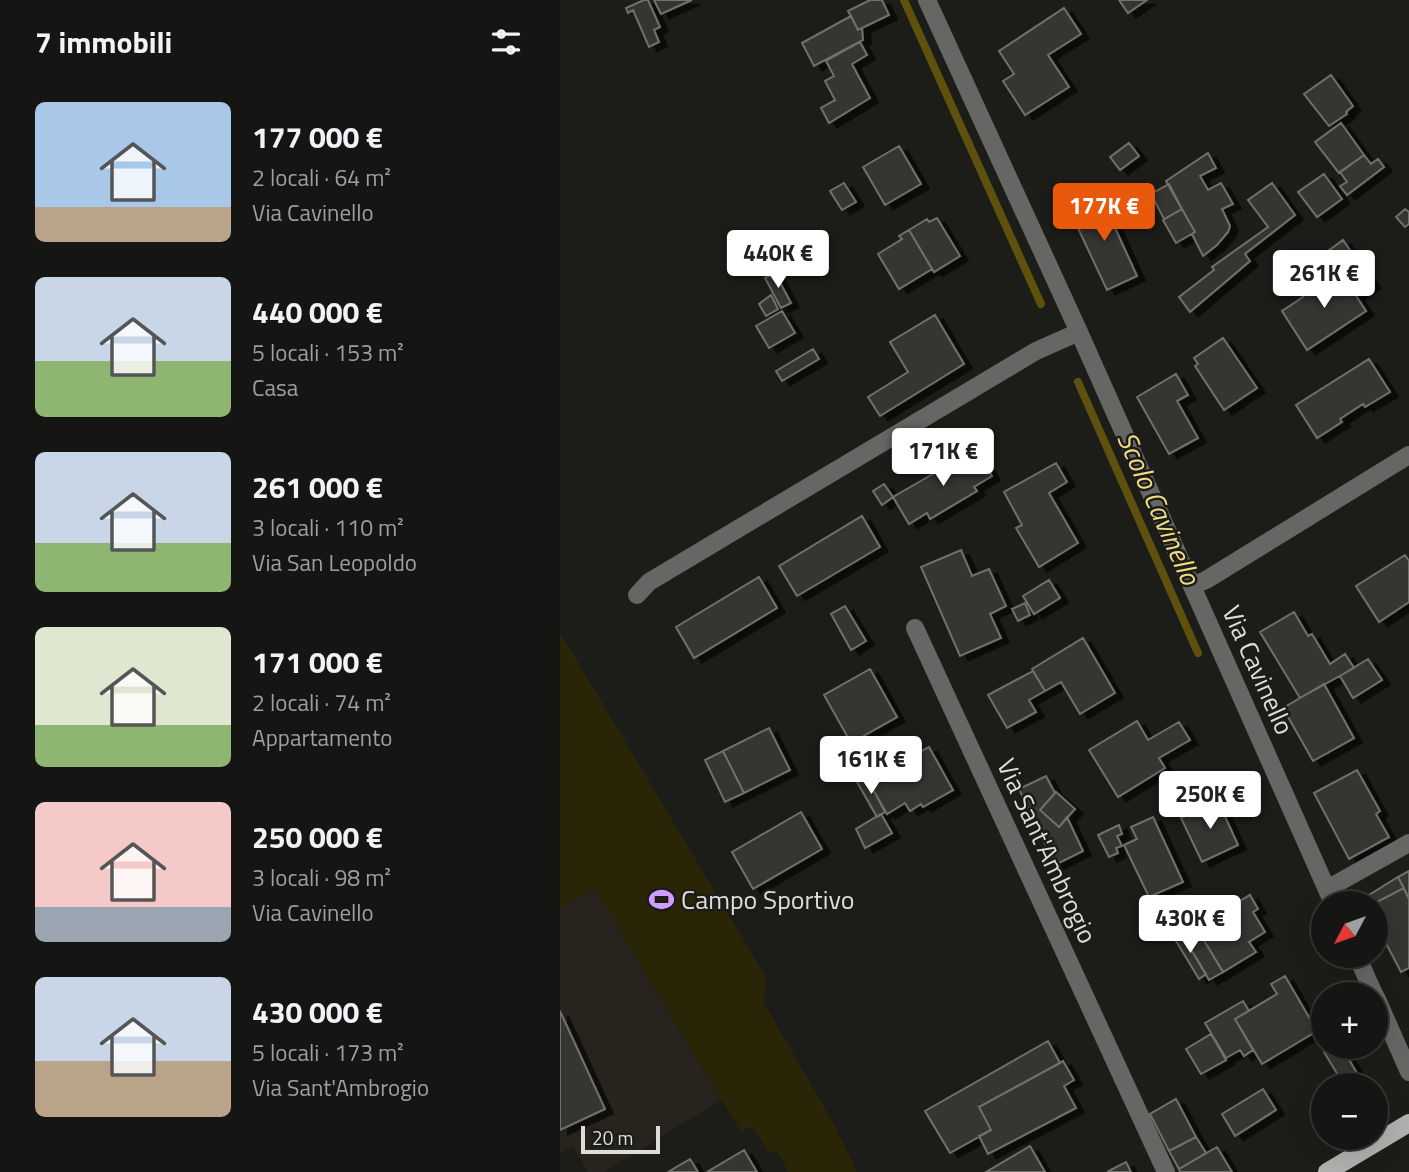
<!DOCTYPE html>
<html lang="it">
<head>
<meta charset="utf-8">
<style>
  body { margin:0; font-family:"Titillium Web",sans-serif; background:#222221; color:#f1f3f6; height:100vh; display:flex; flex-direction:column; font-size:26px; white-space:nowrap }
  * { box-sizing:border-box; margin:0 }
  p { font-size:23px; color:#9d9fa0 }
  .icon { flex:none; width:38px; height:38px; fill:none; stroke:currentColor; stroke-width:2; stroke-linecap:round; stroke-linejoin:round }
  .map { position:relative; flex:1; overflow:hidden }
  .panel { display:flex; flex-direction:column; background:#151513; width:560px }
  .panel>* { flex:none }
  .needle { width:46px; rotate:229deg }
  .tools { position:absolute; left:751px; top:891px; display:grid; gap:14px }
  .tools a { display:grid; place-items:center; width:77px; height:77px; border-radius:50%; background:#151513; box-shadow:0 7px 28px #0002,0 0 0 2px #343433; font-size:35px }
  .scale { position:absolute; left:21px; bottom:18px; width:79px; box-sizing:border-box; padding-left:7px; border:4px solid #dedddc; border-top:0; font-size:19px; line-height:24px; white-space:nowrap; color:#dedddc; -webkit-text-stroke:5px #1c1c19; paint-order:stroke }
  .price { position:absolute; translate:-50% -60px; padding:0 16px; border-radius:7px; background:#fff; color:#222; font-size:23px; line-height:46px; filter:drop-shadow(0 2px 4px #0008) }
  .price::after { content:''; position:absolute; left:50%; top:42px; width:21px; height:16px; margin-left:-10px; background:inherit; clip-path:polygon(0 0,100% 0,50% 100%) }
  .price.selected { background:#ea580c; color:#fff }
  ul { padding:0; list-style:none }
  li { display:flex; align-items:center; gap:21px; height:175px; padding:0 35px }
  li span { display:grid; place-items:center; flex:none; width:196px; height:140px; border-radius:10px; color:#555 }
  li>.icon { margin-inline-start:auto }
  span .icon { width:84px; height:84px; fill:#fffc; stroke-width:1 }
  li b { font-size:30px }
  h2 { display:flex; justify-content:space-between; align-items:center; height:84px; padding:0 35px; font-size:30px }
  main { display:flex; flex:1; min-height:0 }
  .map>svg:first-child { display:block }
</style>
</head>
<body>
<main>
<section class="panel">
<h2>7 immobili<svg class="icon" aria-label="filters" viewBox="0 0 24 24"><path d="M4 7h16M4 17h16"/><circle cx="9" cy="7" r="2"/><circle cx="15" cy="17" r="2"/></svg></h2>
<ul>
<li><span style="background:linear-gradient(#a9c7e8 75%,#b9a48a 0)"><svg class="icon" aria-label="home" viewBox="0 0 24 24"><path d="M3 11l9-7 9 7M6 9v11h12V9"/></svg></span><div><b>177 000 €</b><p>2 locali · 64 m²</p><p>Via Cavinello</p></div></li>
<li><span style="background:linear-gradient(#c9d6e8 60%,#8fb573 0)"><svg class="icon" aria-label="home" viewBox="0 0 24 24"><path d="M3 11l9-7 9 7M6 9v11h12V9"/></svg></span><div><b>440 000 €</b><p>5 locali · 153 m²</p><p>Casa</p></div></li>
<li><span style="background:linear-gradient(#c9d6e8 65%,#8fb573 0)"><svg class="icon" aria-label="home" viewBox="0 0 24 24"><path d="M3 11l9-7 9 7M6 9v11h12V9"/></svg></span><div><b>261 000 €</b><p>3 locali · 110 m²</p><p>Via San Leopoldo</p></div></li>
<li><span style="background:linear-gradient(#dfe7d0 70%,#8fb573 0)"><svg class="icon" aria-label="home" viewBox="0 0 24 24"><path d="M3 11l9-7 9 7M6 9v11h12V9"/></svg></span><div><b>171 000 €</b><p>2 locali · 74 m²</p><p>Appartamento</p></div></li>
<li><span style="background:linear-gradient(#f6c9c9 75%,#9aa5b1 0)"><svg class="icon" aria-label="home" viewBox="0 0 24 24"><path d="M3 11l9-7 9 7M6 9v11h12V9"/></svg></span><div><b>250 000 €</b><p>3 locali · 98 m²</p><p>Via Cavinello</p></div></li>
<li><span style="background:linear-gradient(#c9d6e8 60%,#b9a48a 0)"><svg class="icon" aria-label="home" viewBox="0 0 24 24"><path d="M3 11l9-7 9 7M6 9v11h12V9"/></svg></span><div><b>430 000 €</b><p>5 locali · 173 m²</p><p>Via Sant'Ambrogio</p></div></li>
</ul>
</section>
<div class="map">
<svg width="849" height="1172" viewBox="0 0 849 1172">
  <defs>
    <filter id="shadow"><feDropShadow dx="8" dy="4.5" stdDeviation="0" flood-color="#0009"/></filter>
  </defs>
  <rect width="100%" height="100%" fill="#1c1c19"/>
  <path fill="#26241c" d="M28,892H37L161,1100L44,1172H28L13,1146L0,1153V908Z"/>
  <path fill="#2b2508" d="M0,632L206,977L204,1003L275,1126L297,1172H229L216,1150L209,1154L193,1126L181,1132L37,892H28L0,908Z"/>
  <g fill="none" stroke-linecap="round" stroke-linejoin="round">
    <path stroke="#5d510d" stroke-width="8" d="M344,0L481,304
      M518,382L638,653"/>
  </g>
  <path fill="#353532" stroke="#706f6c" stroke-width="2" filter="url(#shadow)" d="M84,0H88L100,27L94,30L99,42L89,47L73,10L68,13L66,8Z
    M94,0H132L101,14Z
    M310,0H322L329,15L298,30L288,11Z
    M559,0H587L568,13Z
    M504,8L521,34L488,55L509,87L465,115L443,81L454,74L439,51Z
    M291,16L298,30L302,28L303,40L254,66L242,43Z
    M300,42L307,55L292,64L310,98L269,123L261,108L275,100L265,81L274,76L266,61Z
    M771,75L793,106L786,112L787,114L769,126L744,94Z
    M781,123L804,155L779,173L755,142Z
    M569,143L579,156L560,170L550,157Z
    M339,146L361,184L325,205L303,167Z
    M648,153L656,168L640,176L648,190L661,183L673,204L662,209L670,226L668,232L657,245L643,256L632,234L635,232L606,181Z
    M804,155L811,164L818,159L824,167L787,195L780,186L787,182L780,172Z
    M764,174L782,199L757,217L738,192Z
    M284,183L296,202L282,210L270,191Z
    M712,183L735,215L685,254L690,261L630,312L619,297L654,270L652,267L708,227L688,200Z
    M609,184L622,209L604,219L591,194Z
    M541,197L577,276L547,290L510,211Z
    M622,209L635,232L616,243L603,220Z
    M845,209L849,212V224L845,227L836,217Z
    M377,218L400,256L374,272L349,230L367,219L369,222Z
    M349,230L372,269L339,289L318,254L342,239L339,236Z
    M783,240L813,284L796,295L779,270L744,291L734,276Z
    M779,270L806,311L747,350L722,311L743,297L741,294Z
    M215,273L231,303L221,308L205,278Z
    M211,295L218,309L206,316L199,304Z
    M222,311L235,333L209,348L196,326Z
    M375,315L404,364L320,416L308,397L348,372L330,342Z
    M663,338L697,388L664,410L635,366L638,364L634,358Z
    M253,349L259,359L222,381L216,371Z
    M809,359L830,392L805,407L803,404L780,419L782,422L757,438L736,405Z
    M616,374L628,395L617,401L638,438L609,454L577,397Z
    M416,449L432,476L414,487L417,491L370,519L367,513L349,524L333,497Z
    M496,463L507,482L489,493L518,543L479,567L456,528L462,525L444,492Z
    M324,484L333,497L322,505L313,491Z
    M302,516L320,547L237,596L219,566Z
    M401,550L412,576L429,569L446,606L430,614L441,638L400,656L361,567Z
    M845,555L849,561V602L819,622L796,586Z
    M199,577L217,608L134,658L116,627Z
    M489,580L500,598L474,614L463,596Z
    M465,603L470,615L458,621L452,609Z
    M285,606L306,641L291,650L271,614Z
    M734,612L748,636L752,634L770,664L785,654L794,668L740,698L700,632Z
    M523,638L555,693L520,714L501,682L485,691L472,669Z
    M808,659L822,680L793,698L780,676Z
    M310,669L337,717L291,743L264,695Z
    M473,671L485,691L469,700L476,712L447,728L428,695Z
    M764,684L794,738L753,761L723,708Z
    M577,721L588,740L619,722L630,740L599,758L605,768L558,797L529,750Z
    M209,728L230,770L184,793L163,751Z
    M369,747L393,790L363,807L361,804L350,811L345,803L327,814L307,779Z
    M163,751L184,793L165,802L145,760Z
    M797,770L820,811L816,814L829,837L789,859L754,793Z
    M306,776L325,812L317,817L297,782Z
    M486,776L495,793L480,810L499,827L507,817L523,851L495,865L459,789Z
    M496,792L515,809L499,827L480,810Z
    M658,801L678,845L642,862L621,818Z
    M241,812L262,849L193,889L172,852Z
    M321,814L332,833L305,848L296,829Z
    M593,817L623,882L589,897L564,845L577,839L571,827Z
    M559,825L562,834L557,836L562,846L556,848L558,853L549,857L538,835Z
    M849,871V899L838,877Z
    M838,877L844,888L815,903H807L804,898Z
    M844,888L849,899V968L841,972L819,930L816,932L815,903Z
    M690,895L698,909L693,912L705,932L689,942L696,952L663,972L636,927Z
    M636,927L663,972L649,980L623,936Z
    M620,931L646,974L639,979L613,936Z
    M725,976L757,1031L702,1064L675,1019L717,994L711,984Z
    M683,1001L689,1011L675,1019L693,1050L684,1056L680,1050L666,1058L645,1023Z
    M0,1011L45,1109L0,1130Z
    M651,1034L666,1060L641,1074L626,1049Z
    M488,1041L500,1063L419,1107L431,1130L390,1153L365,1111Z
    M774,1046H781L804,1085H784L764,1052Z
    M503,1061L514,1080L504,1086L516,1108L428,1154L419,1136L431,1130L419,1107Z
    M703,1089L716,1110L675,1136L662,1114Z
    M616,1099L636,1137L609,1151L590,1114Z
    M636,1137L646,1153L619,1169L609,1151Z
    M470,1146L485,1172H426Z
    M657,1147L672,1172H620L619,1169Z
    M184,1150L197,1172H147Z
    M130,1159L138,1172H108Z
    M566,1162L571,1172H547Z"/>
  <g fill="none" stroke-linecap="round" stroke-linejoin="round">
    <path stroke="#666664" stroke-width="18" d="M367,0L519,332L773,903
      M632,586L646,580L849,455
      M77,595L89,582L476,351L519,332
      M355,628L606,1172
      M767,889L849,843
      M797,956L814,994
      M816,997L849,1072"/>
    <path stroke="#b2b1af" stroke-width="18" d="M767,1172L849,1123"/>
  </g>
  <defs>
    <symbol id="stadium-bare" viewBox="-9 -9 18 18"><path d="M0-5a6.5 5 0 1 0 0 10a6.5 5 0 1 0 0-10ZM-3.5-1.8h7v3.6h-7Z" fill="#d19dfe" stroke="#1c1c19" stroke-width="2.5" paint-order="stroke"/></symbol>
  </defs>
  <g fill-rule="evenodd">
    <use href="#stadium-bare" x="84" y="882" width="35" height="35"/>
  </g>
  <g text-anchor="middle" stroke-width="5" stroke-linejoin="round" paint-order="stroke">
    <g font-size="26" fill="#dedddc" stroke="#1c1c19">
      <text transform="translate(698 670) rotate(66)" y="9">Via Cavinello</text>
      <text transform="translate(487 851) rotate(65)" y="9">Via Sant'Ambrogio</text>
    </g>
    <g font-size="26" fill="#dedddc" stroke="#1c1c19" text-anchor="start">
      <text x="121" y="909">Campo Sportivo</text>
    </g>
    <g font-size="28" font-style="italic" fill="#f0dd82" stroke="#1c1c19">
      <text transform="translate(599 508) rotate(66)" y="10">Scolo Cavinello</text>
    </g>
  </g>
</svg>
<div class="tools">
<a><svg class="needle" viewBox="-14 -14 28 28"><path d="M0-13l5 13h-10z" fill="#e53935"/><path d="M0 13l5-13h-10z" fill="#9d9fa0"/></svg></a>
<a>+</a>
<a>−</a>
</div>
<div class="scale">20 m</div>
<b class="price selected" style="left:544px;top:243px">177K €</b>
<b class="price" style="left:218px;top:290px">440K €</b>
<b class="price" style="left:764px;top:310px">261K €</b>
<b class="price" style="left:383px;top:488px">171K €</b>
<b class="price" style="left:311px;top:796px">161K €</b>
<b class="price" style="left:650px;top:831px">250K €</b>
<b class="price" style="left:630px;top:955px">430K €</b>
</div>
</main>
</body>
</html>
